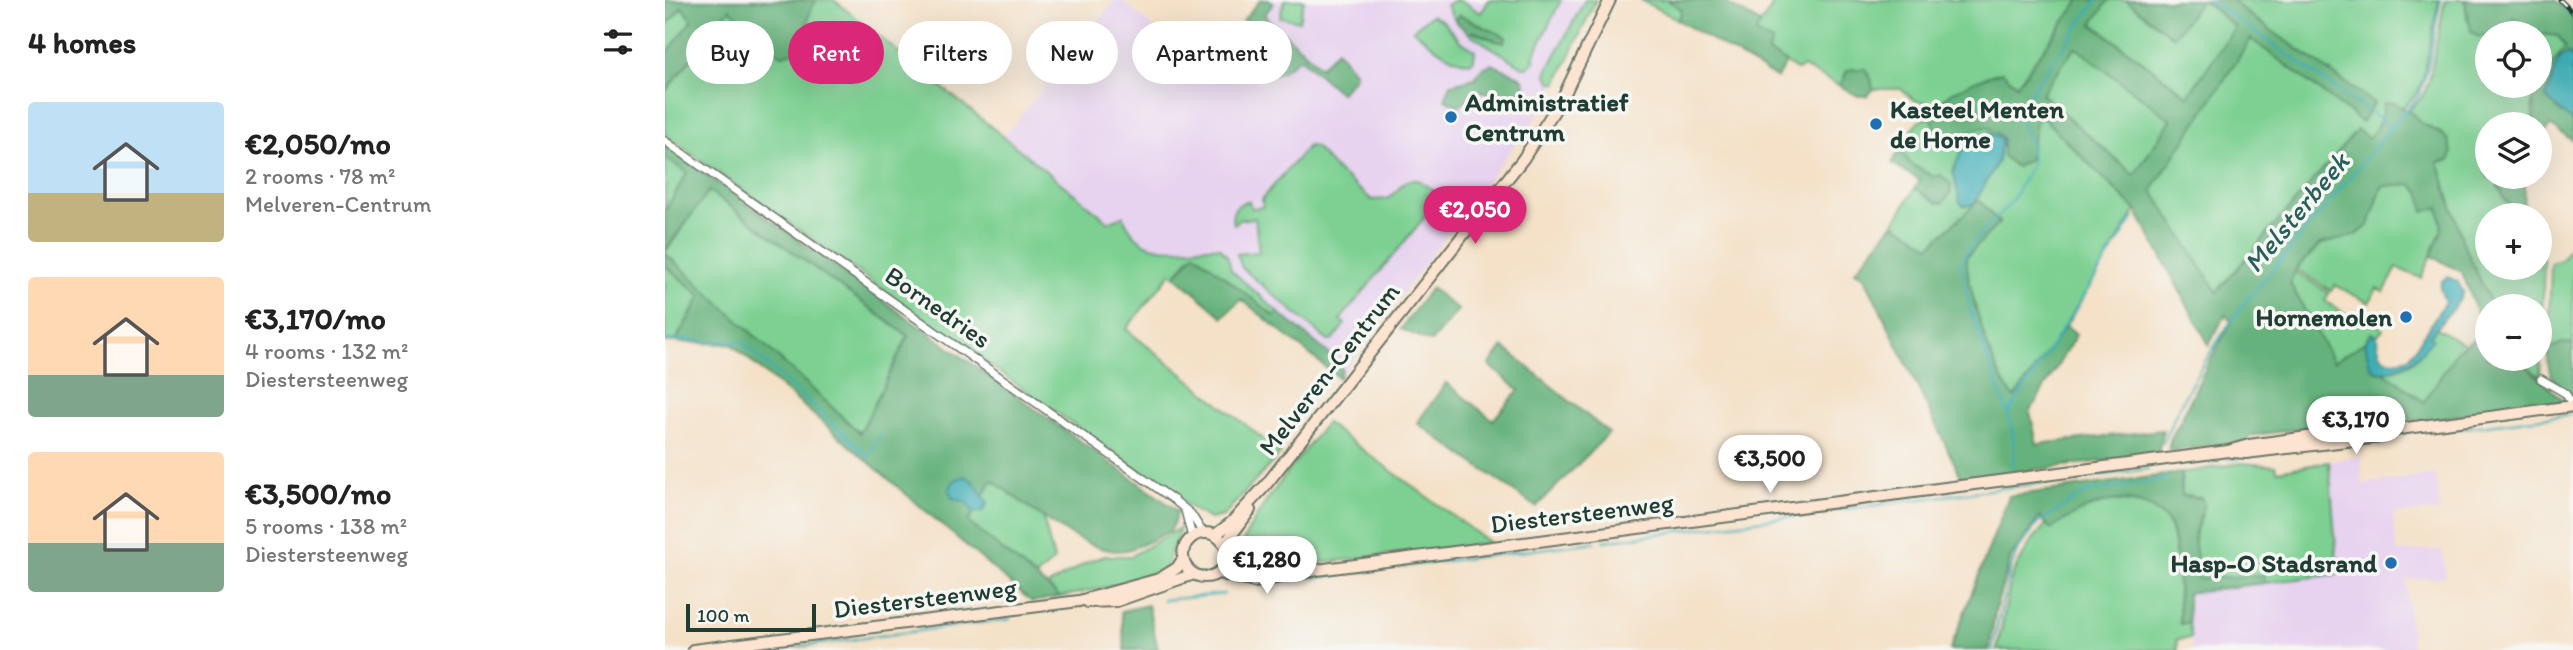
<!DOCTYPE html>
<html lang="en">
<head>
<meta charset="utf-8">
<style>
  body { margin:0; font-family:Itim,sans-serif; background:#f6f6f6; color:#222; height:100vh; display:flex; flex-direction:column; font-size:26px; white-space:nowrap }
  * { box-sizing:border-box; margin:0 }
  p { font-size:23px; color:#767676 }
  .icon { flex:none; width:38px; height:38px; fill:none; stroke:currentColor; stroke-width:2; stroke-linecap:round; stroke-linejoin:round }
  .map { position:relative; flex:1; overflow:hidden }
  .details { display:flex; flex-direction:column; background:#fff; width:665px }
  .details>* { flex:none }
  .guide { position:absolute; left:21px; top:21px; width:665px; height:63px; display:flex; gap:14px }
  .fabs { position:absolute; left:1810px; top:21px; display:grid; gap:14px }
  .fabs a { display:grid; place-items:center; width:77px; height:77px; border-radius:50%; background:#fff; box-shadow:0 7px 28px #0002; font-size:35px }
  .scale { position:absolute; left:21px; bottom:18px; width:130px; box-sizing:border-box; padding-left:7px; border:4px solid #1f3d34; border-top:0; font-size:19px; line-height:24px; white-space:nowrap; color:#1f3d34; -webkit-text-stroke:5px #f6f6f2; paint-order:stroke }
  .price { position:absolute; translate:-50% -60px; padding:0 16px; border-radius:24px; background:#fff; color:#222; font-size:23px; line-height:46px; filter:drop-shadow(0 2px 4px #0008) }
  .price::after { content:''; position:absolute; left:50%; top:42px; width:21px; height:16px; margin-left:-10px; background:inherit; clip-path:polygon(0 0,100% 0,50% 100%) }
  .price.active { background:#db2777; color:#fff }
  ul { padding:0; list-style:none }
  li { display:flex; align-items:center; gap:21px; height:175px; padding:0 28px }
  li span { display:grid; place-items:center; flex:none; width:196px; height:140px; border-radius:7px; color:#555 }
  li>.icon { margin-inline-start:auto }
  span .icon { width:84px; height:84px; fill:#fffc; stroke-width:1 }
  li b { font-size:30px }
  h2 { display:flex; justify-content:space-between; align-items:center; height:84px; padding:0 28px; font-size:30px }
  .chip { padding:0 24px; border-radius:32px; background:#fff; box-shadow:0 7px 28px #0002; font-size:24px; line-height:63px }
  .chip.active { background:#db2777; color:#fff }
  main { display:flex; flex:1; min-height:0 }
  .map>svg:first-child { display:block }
</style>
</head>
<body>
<main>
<section class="details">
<h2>4 homes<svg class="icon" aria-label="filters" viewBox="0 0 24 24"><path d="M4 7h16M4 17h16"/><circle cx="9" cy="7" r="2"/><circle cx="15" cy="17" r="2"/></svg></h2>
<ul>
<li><span style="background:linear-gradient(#bfe0f5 65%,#c2b280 0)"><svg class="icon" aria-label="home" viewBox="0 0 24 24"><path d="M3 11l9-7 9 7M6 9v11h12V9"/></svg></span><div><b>€2,050/mo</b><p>2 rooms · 78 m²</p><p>Melveren-Centrum</p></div></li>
<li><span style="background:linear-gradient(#ffd9b3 70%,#7fa58c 0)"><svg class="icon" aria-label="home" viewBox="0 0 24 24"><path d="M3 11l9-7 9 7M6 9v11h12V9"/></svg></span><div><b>€3,170/mo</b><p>4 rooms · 132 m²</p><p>Diestersteenweg</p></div></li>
<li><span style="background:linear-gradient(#ffd9b3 65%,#7fa58c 0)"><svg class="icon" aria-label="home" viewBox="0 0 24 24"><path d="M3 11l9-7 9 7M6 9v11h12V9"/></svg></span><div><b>€3,500/mo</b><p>5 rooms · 138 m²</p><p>Diestersteenweg</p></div></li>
</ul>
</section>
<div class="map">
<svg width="1908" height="650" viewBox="0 0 1908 650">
  <rect width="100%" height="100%" fill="#f6f6f2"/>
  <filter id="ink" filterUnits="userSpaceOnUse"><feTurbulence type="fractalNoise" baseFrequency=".0143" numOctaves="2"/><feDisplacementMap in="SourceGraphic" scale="14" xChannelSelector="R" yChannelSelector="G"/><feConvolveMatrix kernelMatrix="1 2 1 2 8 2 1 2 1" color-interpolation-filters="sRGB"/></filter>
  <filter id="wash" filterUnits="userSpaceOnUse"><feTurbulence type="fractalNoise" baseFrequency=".00686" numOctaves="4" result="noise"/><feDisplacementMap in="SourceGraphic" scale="28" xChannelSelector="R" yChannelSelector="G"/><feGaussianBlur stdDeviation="1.57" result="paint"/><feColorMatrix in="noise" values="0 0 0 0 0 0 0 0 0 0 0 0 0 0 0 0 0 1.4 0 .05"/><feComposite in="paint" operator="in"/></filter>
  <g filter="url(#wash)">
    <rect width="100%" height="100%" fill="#f4e1c8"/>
    <path fill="#e7d2ef" d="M450,0H456L539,70L595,0H931L883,101L679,371L580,294L558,317L510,276L338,138Z
      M1696,455L1697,484L1771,474L1775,511L1728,514L1732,552L1777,549L1781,577L1741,580L1747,650H1527L1522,593L1673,574L1664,462Z"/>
    <path fill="#7dd092" stroke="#4e8663" stroke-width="2" d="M151,0H169L444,222L458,216C476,263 517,245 555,247L563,257L566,270L613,312L609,317L524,258L510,276L506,273L461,329L616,453L558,516L545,519L532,512L0,135V92L66,8L103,47L143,32L144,11Z
      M619,0H639L634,21L615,17Z
      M789,0L797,1L816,13L824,0H896L868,57L871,60L863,67H858L805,34L807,31L834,42L794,15L791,22L781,5Z
      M920,0H931L892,83H887L881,74L884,67Z
      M976,0H1003L1018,10L1013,20Z
      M1111,0H1415L1352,85L1337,72C1311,79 1291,91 1269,106L1249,100L1236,89H1208L1206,79L1182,71L1175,86L1138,67L1132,70L1103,52L1090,33Z
      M1444,0H1461L1508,37L1537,0L1570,27L1523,96L1427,23Z
      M1567,0H1774L1758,79L1752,93L1738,108L1730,103H1719C1717,118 1714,128 1703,138L1692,130L1552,293L1487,190L1586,38L1696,121L1709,103L1580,12Z
      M1780,0H1800L1802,19L1814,37L1822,35V86H1874V33L1893,36L1901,47L1890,60L1878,86L1867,104L1869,119L1852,124H1822V177H1831L1833,187L1854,215H1822V268H1874V253L1879,261L1875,377L1854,359H1874V306H1827L1798,243L1773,161L1777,134L1756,123L1743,111L1757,97L1764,82Z
      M17,7L27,20L0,56V27Z
      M766,15L778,21L795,41L810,50L809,60L805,63C782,60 765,43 748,30Z
      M1848,16L1874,33H1828L1841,26Z
      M1410,46L1506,120L1469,175L1376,94Z
      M1372,112L1471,210L1401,326L1350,398C1327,375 1303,290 1301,257L1334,222L1313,201L1265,247L1229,223L1250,188L1263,197L1285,193L1286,184L1276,176L1269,177L1246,164L1235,150L1253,121L1265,117L1275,136C1280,136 1287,138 1292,137C1313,132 1318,117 1338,139L1368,138Z
      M643,146L650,147L671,170L707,200L722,199C730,195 733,188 739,183C753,172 768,191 779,200L776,205L772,202L675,320L680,324L667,341H663L577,268L572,254L594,252L590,218L573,220L572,223L569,224C564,211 572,203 584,201L586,208L598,207L597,199Z
      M0,157L22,173L0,211Z
      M1746,184L1756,194L1774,206L1777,230L1756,278L1732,268L1719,292L1712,288L1704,303L1670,285L1666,291L1631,269L1656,244L1691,235L1704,225L1717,186Z
      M44,190L243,336L195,434L0,253Z
      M1908,240V344L1898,343L1883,349L1886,266L1887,263L1898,259Z
      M0,265L36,296L10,342H0Z
      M1629,271L1664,293L1660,301L1694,323L1699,316L1718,329L1712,336L1710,334L1702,337L1700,342L1668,362L1625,283Z
      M1768,326L1801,345L1793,350L1759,403L1719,372C1752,363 1756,360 1768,326Z
      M661,423L825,543L621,567L620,563L592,568L583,567L575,553C579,522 640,451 661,423Z
      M1664,462L1673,574L1600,583L1598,575L1533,579L1529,535L1537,516L1526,495L1517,496L1516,473L1576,463L1611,466L1612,471Z
      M327,480L378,517L389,560L371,577L302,522Z
      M1446,500C1465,502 1488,502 1501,520C1513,535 1513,602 1515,624L1524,622L1526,638L1512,639L1513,650H1332L1347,575L1366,542L1382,523L1387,529L1407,514Z
      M515,528L500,570L471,581L395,597L382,586L425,561L439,556H466Z"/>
    <path fill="#66b27c" stroke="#427858" stroke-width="2" fill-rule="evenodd" d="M0,0H151C141,15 142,33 136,50L117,55L103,47L65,9L0,92V56L27,20L17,7L0,27Z
      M595,0H605L609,3L599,15L656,67L672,50L690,73L689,78L675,93L635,58L616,72L610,74C606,64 609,60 611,50C614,34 591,24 578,21Z
      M1003,0H1056L1095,23L1091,33L1107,42L1103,52L1121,62L1112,78L1013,20L1017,10Z
      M1415,0H1444L1427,24L1523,96L1570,27L1539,0H1567L1580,12L1709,103L1697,122L1586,39L1487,190L1552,292L1692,130L1703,138C1714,127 1717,118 1719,103H1730L1749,115L1756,123L1777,134L1783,140L1787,152L1785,160L1773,162L1798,243L1827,306H1822V359H1854L1900,402L1769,419L1707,424L1658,432L1656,426L1584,436V442L1504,451C1503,440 1508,435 1513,426C1530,390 1546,355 1567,322L1560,315L1544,345L1471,210L1373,113L1364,160L1351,167L1338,156V139C1318,117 1313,132 1292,137C1287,138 1280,136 1275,136L1265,117C1275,92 1312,79 1337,72L1352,85ZM1410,47L1506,120L1469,175L1376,94ZM1746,184L1756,194L1759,212L1774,207L1777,230L1766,256L1797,272L1816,325L1810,338L1793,350L1759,402L1733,382L1719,372L1710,370L1706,365L1700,342L1668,362L1625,283L1631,269L1656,244L1691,235L1704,225L1717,186Z
      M1461,0H1537L1508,37Z
      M1800,0H1890L1908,17V58L1903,53L1881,98L1908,122V141L1885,125L1874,147V124H1852L1869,119L1868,97L1874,93L1890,60L1901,47L1893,36L1875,34L1848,17C1838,29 1827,34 1814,37L1806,31Z
      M794,15L841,37L839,42H834L808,31L805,34L791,22Z
      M826,64L850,74L859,80L860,87C842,117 832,86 807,92L803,100L794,106L780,99L786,84L810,78L816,69Z
      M1188,69H1200L1206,79L1208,89L1202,96H1193L1175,86L1182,71Z
      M0,145L513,511L506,530C492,537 476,547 461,550C423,558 358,502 327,480L303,522L395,597L367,602L66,344L10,342L36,296L0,265V253L195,433L243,336L44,191L0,250V211L22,173L0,157Z
      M1235,150L1246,164L1269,177L1276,175L1286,184L1285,193L1278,203H1272L1250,188L1255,181L1227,163Z
      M1831,177L1860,179L1859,212L1854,215L1838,197Z
      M1314,200L1334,223L1301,257C1302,287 1328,379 1350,397L1401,326L1411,335L1365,412L1372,444L1498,430L1493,454L1297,479L1199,276L1190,271L1229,223L1265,246Z
      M530,253L609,316L613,312L674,362L677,370L674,378L576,299L558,317L510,276Z
      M766,288L793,310L766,342L736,329Z
      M1898,343L1908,344V398C1887,383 1882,375 1883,349Z
      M838,347L944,433L871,507L752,423L781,383L828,420L854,390L824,365Z
      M1516,473L1517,496L1536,498L1539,504L1529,535L1533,579L1599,575L1600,583L1522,593L1524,622L1515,624C1513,600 1514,540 1503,522C1499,516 1492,512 1486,508C1454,488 1413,510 1386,529L1375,517L1346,557L1331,607L1324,650H1285L1344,496Z
      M483,605L493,650H460L456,611Z"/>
    <path fill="#3cadb6" stroke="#2e7575" stroke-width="2" d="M1903,53L1908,58V122L1881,98L1894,59Z
      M1326,133L1337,139L1333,161L1309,204L1300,206L1295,203L1288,171L1298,147L1319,134Z
      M1783,277L1793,282L1798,292L1794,301L1765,336L1768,339C1751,359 1750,363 1724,371C1718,372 1713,373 1708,369C1702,363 1702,350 1700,342L1706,333L1712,336C1713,360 1721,365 1744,358L1780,302L1775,288L1777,281Z
      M300,476L309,482L323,503L318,511L309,513L301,502L287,498L284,490L289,480Z"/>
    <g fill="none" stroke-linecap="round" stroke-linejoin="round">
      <path stroke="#3cadb6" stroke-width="2.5" d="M1544,0L1725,126
        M1357,111L1369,87L1432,0
        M0,340L77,342L204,457L216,435
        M1343,414L1469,217
        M1784,430L1908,414
        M1498,443C1517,395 1546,349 1577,306L1754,95C1767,64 1768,32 1776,0
        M1563,459L1574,458
        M1522,464L1554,461
        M1349,465L1348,435L1343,414L1305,309L1296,262L1305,246L1347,201L1367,164L1365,141L1355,121L1356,116
        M939,541L1483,469
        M648,578L930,542
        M498,600L559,594
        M106,650L345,619
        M1327,650L1344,573L1351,553L1373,523L1421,492L1498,480L1500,476"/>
    </g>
  </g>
  <g filter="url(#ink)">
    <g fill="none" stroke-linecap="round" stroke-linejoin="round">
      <defs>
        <path id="street" d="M0,141L509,500L526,514L538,533
          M1876,379L1900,393L1908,405
          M520,510L527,537"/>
        <path id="secondary" d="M1567,452L1581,453L1715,437L1731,430
          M518 555a22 22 0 1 1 44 0a22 22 0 1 1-44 0Z
          M550,535L567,522L600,486L858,159L898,97L945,0
          M560,544L585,510
          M562,560L579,572L635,569
          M553,573L589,582L652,570L1563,451L1584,445L1714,427L1734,429L1908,406
          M423,602L452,601L529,574
          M28,650L414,601L494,579L512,568L518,559"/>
      </defs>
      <use href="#street" stroke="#6a7668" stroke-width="10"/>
      <use href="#secondary" stroke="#6a7668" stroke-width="14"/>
      <use href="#street" stroke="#fff" stroke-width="7"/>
      <use href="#secondary" stroke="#fde4d1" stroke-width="10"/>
      <defs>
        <path id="rail" d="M1895,0L1908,13"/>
      </defs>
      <use href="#rail" stroke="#1f3d34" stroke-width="5"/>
      <use href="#rail" stroke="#f6f6f2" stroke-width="2.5" stroke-dasharray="8" stroke-linecap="butt"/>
    </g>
  </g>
  <g fill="#1f6fb2" stroke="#f6f6f2" stroke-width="2.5">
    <circle cx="786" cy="117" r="7"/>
    <circle cx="1211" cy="124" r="7"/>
    <circle cx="1741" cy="317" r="7"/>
    <circle cx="1726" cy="563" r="7"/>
  </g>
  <g text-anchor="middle" stroke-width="7" stroke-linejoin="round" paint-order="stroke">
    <g font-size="26" font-weight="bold" fill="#1f3d34" stroke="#f6f6f2" text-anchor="start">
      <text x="800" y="111">Administratief<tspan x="800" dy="30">Centrum</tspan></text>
      <text x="1225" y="118">Kasteel Menten<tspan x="1225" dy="30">de Horne</tspan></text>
      <text x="1727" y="326" text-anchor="end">Hornemolen</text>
      <text x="1712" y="572" text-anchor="end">Hasp-O Stadsrand</text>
    </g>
    <g font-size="26" fill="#1f3d34" stroke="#f6f6f2">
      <text transform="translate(273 307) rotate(35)" y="9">Bornedries</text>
      <text transform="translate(664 369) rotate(-52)" y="9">Melveren-Centrum</text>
      <text transform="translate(917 513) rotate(-7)" y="9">Diestersteenweg</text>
      <text transform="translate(260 598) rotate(-7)" y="9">Diestersteenweg</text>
    </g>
    <g font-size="28" font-style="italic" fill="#285f5b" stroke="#f6f6f2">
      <text transform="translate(1631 212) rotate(-50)" y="10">Melsterbeek</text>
    </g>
  </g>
</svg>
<div class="fabs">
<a><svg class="icon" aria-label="locate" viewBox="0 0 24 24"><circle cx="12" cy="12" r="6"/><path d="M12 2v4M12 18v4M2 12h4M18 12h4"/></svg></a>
<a><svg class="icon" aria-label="layers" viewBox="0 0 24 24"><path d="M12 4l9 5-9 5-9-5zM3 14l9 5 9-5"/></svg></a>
<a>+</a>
<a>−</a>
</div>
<div class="scale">100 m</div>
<b class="price active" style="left:810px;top:246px">€2,050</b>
<b class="price" style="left:1691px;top:456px">€3,170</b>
<b class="price" style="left:1105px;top:495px">€3,500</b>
<b class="price" style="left:602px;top:596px">€1,280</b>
<div class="guide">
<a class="chip">Buy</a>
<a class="chip active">Rent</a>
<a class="chip">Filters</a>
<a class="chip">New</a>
<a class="chip">Apartment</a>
</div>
</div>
</main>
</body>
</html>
